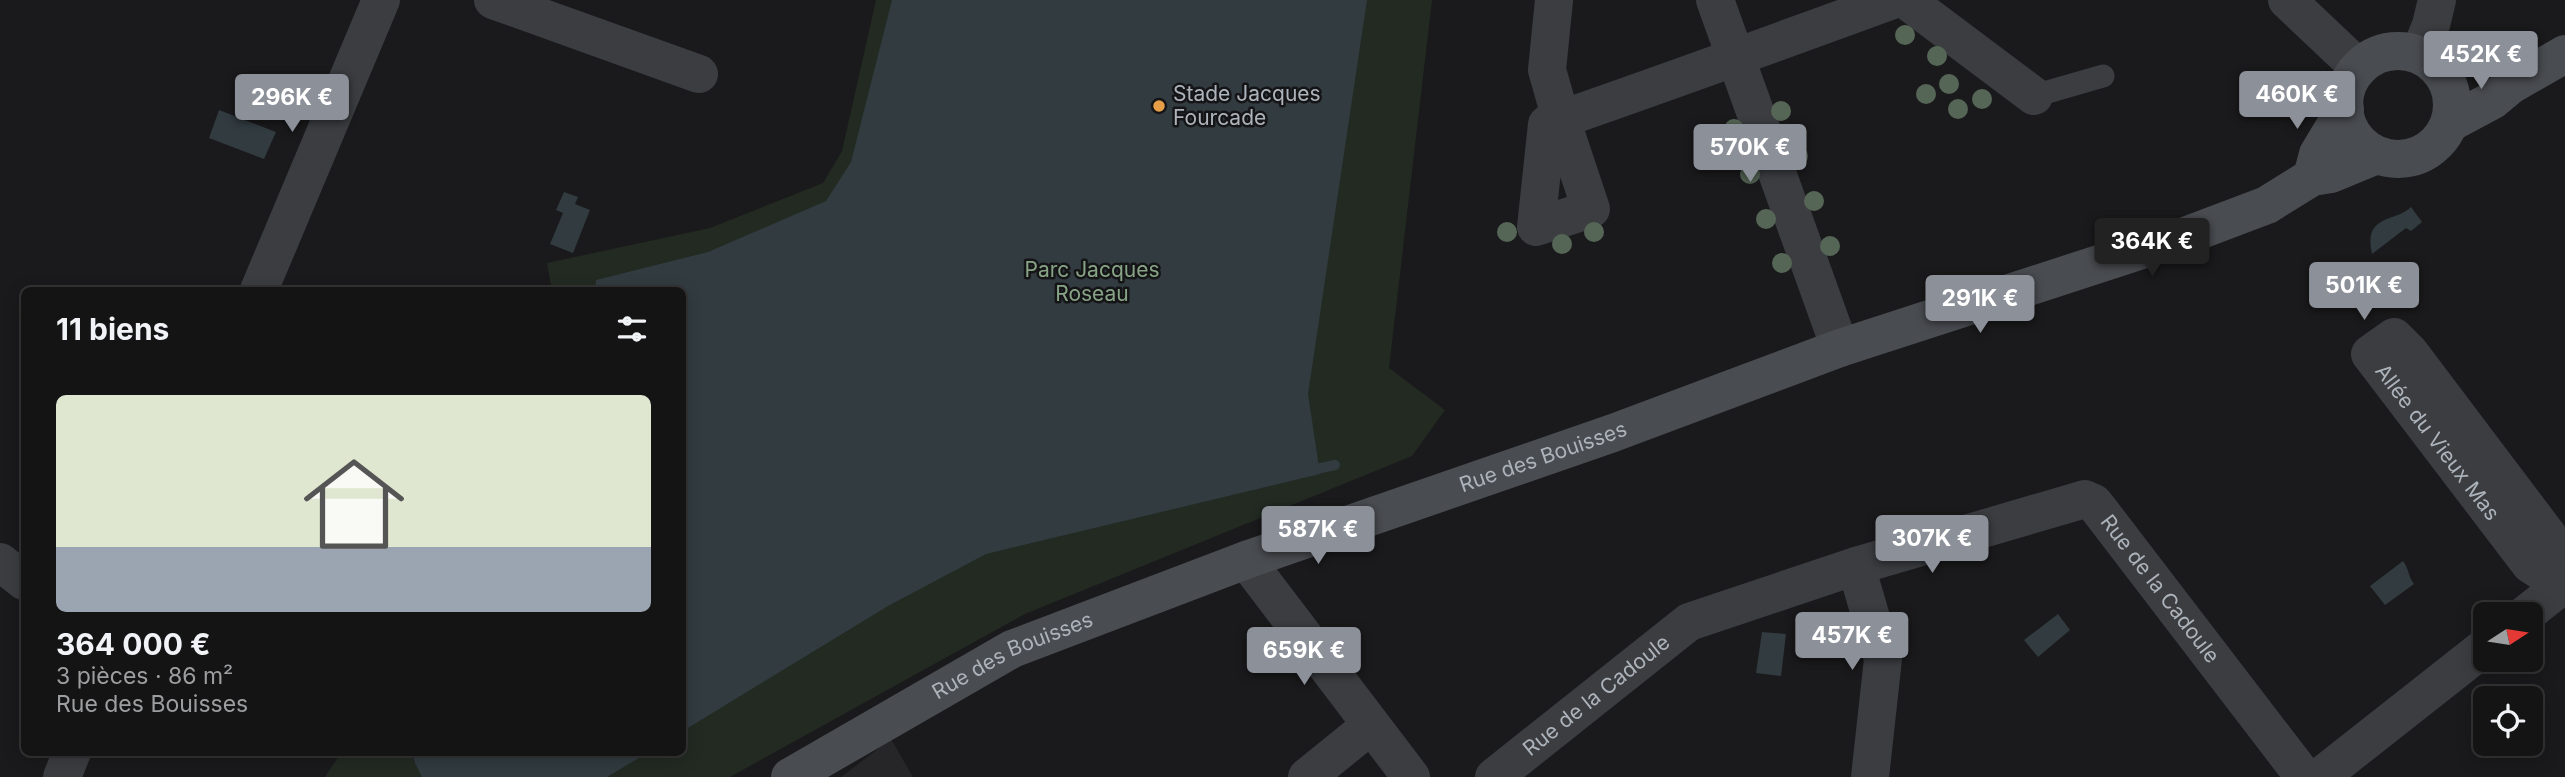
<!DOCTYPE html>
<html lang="fr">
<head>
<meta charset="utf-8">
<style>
  body { margin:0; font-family:Inter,sans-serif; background:#212122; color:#f1f3f6; height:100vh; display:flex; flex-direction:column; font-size:26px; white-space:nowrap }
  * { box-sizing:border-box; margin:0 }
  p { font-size:23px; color:#9d9ea0 }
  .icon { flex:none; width:38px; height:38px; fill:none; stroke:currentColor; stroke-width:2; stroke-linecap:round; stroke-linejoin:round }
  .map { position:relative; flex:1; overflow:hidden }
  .drawer { position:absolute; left:21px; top:287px; width:665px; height:469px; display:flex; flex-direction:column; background:#141415; border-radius:10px; box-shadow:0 4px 18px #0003,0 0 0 2px #333334 }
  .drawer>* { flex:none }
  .needle { width:46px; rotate:78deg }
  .buttons { position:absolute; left:2473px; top:602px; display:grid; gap:14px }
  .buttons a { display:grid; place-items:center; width:70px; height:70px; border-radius:10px; background:#141415; box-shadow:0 4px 18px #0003,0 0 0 2px #333334; font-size:35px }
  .price { position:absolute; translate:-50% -60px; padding:0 16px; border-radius:7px; background:#8c9099; color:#fff; font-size:23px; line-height:46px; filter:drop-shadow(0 2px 4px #0008) }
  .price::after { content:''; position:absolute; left:50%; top:42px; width:21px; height:16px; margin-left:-10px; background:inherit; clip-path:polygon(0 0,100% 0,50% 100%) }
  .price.active { background:#222; color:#fff }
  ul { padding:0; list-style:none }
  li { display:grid; align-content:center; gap:14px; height:371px; padding:0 35px }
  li+li { border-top:2px solid #333334 }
  li span { display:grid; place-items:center; height:217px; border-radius:10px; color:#555 }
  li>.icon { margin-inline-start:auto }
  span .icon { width:126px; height:126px; fill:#fffc; stroke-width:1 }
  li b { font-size:30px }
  h2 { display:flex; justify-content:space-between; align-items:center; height:84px; padding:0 35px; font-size:30px }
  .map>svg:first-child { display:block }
</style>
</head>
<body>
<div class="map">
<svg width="2565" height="777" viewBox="0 0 2565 777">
  <rect width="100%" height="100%" fill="#1a1a1c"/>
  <path fill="#262629" d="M891,739L913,777H841Z"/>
  <path fill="#222a22" d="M876,0H1432L1389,368L1445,410L1412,456L1025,614L730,777H325L341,753L682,752V290H552L547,263L710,228L823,183L842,151Z"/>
  <path fill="#313b40" d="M892,0H1367L1308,394L1320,474L986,554L888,606L683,731L682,290H595L596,280L708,252L826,201L851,162Z
    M219,110L276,132L264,159L209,138Z
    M564,192L578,197L575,204L590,210L573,253L550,244L563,213L556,210Z
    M2411,207L2422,222L2411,231L2406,228L2372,254C2363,214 2394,223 2411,207Z
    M2403,561C2409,569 2408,576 2414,584L2385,605L2370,586Z
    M2058,614L2070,630L2038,657L2024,640Z
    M1762,632L1786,634L1781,676L1756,673Z
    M413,753V752L647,753L607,777H422L415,763Z"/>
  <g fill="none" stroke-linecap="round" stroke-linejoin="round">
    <path stroke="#313b40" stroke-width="10" d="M1307,471L1335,465"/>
    <path stroke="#3b3d41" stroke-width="23" d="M2034,96L2103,76"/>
    <g stroke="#3b3d41" stroke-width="38">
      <path d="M493,0L699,74"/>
      <path d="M1554,0L1547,70L1561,119L1591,209L1536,227L1547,124C1663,84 1778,42 1893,0"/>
      <path d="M1715,0L1840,348"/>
      <path d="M1906,0L2034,96"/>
      <path d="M2287,0L2359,68"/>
      <path d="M2419,55L2431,25L2437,0"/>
      <path d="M259,290L381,0"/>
      <path d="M1246,560L1411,777"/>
      <path d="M0,562L24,581"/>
      <path d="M1856,566L1883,659L1870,777"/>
      <path id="s1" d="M2563,585L2552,541L2410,353L2394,337L2370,354L2530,564L2565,587"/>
      <path d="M2526,614L2563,585"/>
      <path d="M62,777L72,752"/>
      <path d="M1307,777L1370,726"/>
      <path id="s2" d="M1494,777L1689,622L1856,566L2085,499L2094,503L2304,777"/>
      <path d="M2320,777L2485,647"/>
    </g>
    <g stroke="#494c51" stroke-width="38">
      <circle cx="2398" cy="105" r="54"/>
      <path d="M2450,123L2493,100L2511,85L2565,54"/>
      <path d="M2312,177L2318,154L2345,109"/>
      <path id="s3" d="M790,777L1012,649L1246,560L1613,433L1840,348L2185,236L2267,205L2312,177L2331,174L2377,155"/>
    </g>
  </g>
  <g fill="#566656">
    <circle cx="1905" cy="35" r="10"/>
    <circle cx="1937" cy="56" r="10"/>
    <circle cx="1949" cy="84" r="10"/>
    <circle cx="1926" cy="94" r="10"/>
    <circle cx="1982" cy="99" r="10"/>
    <circle cx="1958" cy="109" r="10"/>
    <circle cx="1781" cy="111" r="10"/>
    <circle cx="1734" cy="129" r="10"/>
    <circle cx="1798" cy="156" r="10"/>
    <circle cx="1750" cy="174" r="10"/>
    <circle cx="1814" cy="201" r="10"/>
    <circle cx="1766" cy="219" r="10"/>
    <circle cx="1507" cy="232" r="10"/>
    <circle cx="1594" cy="232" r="10"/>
    <circle cx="1562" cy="244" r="10"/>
    <circle cx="1830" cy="246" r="10"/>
    <circle cx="1782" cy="263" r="10"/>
  </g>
  <circle fill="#e79f47" stroke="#151517" stroke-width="2.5" cx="1159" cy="106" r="7"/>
  <g text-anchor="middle" stroke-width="5" stroke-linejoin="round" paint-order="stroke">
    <g font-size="21" fill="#adb3bb" stroke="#151517" text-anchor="start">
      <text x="1173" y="101">Stade Jacques<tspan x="1173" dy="24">Fourcade</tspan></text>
    </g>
    <g font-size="21" fill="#88a486" stroke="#151517">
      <text x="1092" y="277">Parc Jacques<tspan x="1092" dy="24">Roseau</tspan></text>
    </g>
    <g font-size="21" fill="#adb3bb" stroke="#151517">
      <text dy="7" stroke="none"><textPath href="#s1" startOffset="444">Allée du Vieux Mas</textPath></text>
      <text dy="7" stroke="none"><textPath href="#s3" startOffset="821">Rue des Bouisses</textPath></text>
      <text dy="7" stroke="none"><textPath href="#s2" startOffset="782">Rue de la Cadoule</textPath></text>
      <text dy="7" stroke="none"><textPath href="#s3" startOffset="254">Rue des Bouisses</textPath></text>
      <text dy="7" stroke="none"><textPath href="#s2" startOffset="131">Rue de la Cadoule</textPath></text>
    </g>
  </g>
</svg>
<div class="buttons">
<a><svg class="needle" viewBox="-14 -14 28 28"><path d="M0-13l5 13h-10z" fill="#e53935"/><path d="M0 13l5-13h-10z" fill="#9d9ea0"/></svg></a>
<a><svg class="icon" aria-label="locate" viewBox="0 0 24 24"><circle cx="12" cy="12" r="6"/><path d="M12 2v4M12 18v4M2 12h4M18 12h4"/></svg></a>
</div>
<b class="price" style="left:2481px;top:91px">452K €</b>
<b class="price" style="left:2297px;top:131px">460K €</b>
<b class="price" style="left:292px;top:134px">296K €</b>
<b class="price" style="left:1750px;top:184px">570K €</b>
<b class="price active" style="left:2152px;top:278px">364K €</b>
<b class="price" style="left:2364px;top:322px">501K €</b>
<b class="price" style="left:1980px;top:335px">291K €</b>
<b class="price" style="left:1318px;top:566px">587K €</b>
<b class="price" style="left:1932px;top:575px">307K €</b>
<b class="price" style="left:1852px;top:672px">457K €</b>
<b class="price" style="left:1304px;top:687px">659K €</b>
<section class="drawer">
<h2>11 biens<svg class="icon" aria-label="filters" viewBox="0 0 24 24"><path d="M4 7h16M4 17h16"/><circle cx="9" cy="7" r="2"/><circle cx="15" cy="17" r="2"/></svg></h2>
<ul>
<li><span style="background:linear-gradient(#dfe7d0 70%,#9aa5b1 0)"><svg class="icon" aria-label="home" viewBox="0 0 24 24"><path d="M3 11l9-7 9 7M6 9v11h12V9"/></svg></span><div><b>364 000 €</b><p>3 pièces · 86 m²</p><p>Rue des Bouisses</p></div></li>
</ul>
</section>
</div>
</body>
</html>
